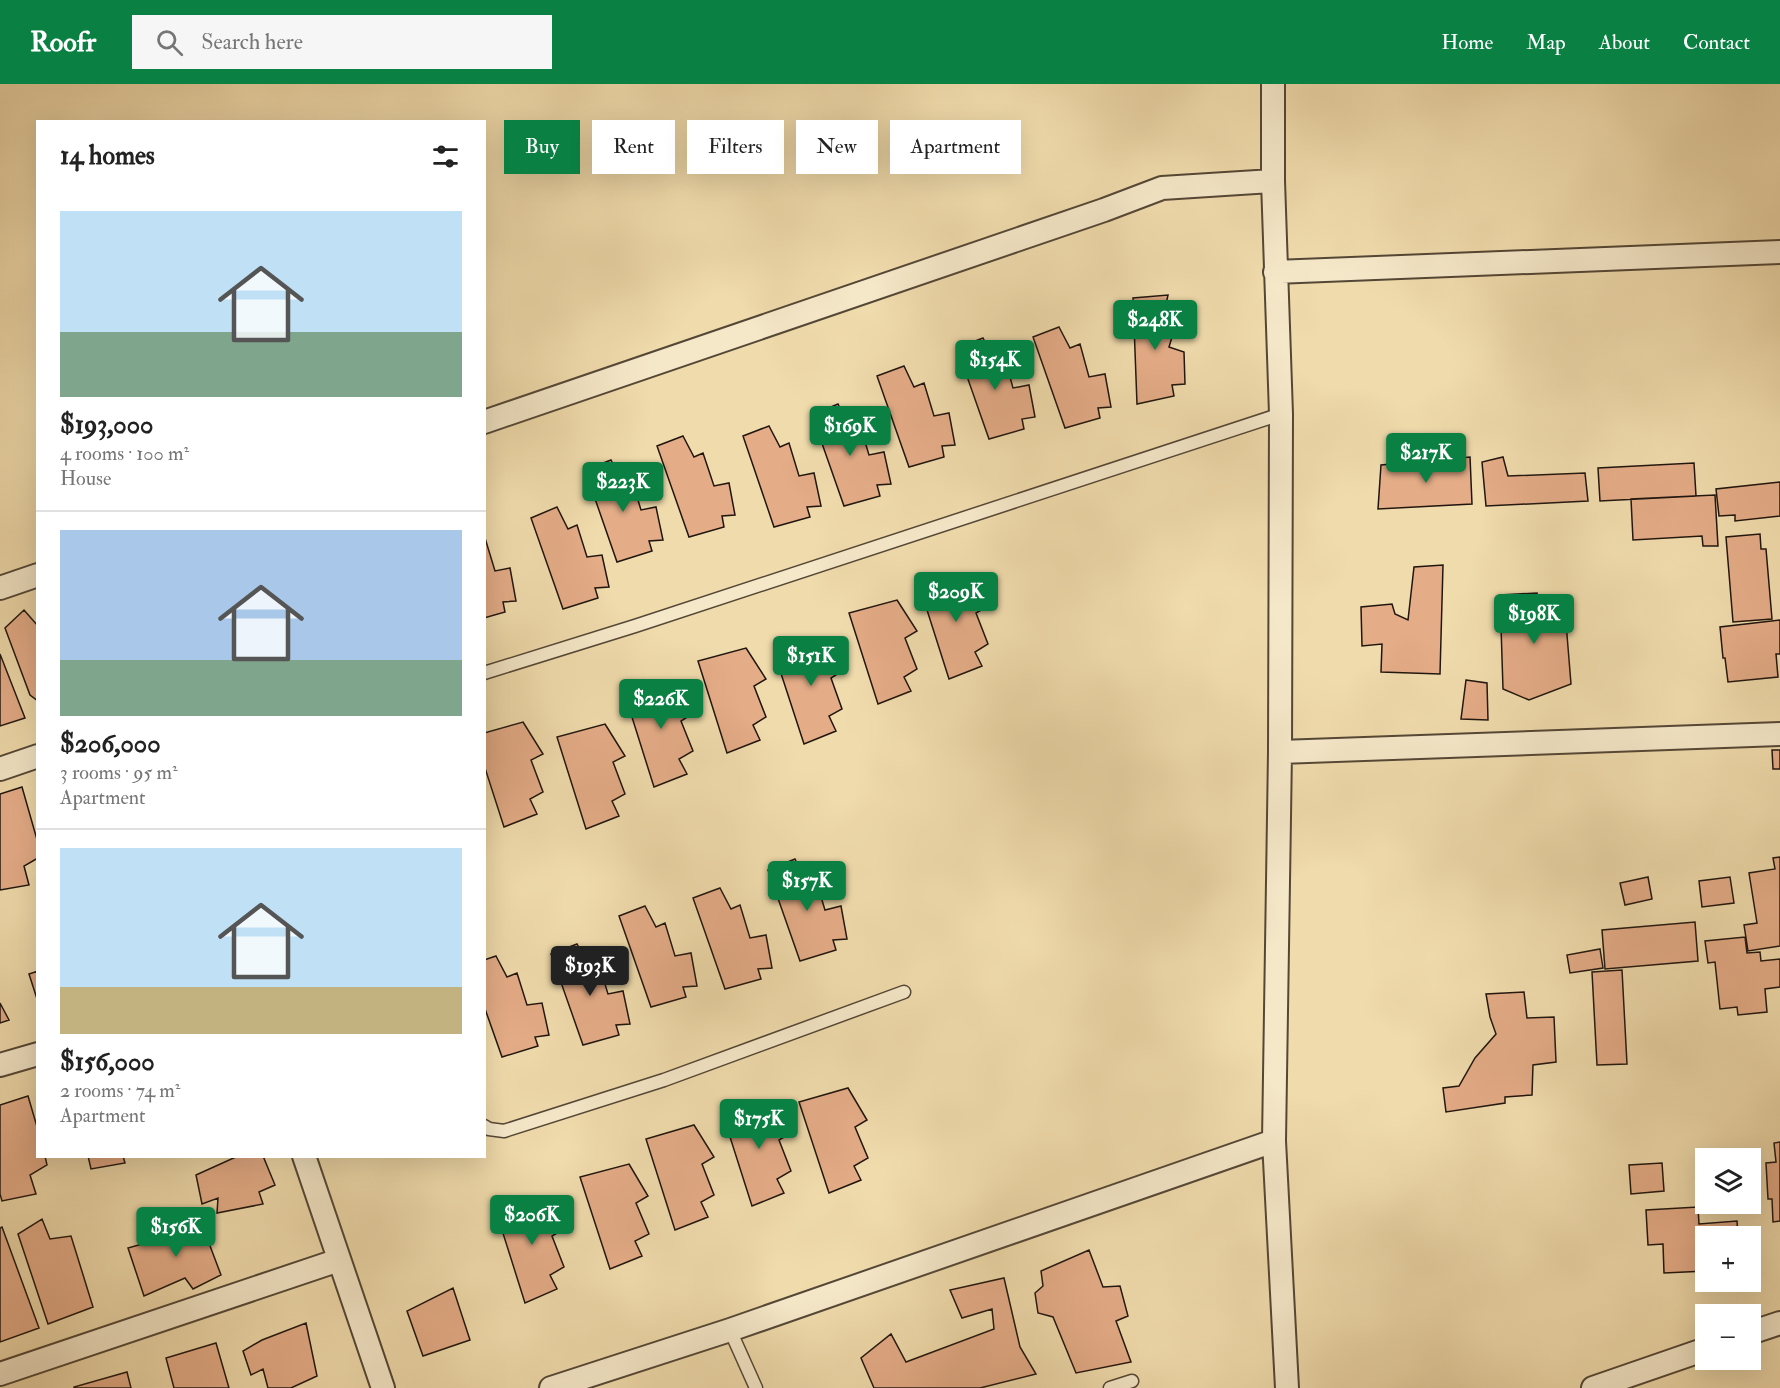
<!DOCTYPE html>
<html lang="en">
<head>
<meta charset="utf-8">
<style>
  body { margin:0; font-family:"IM FELL Double Pica",serif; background:#f6f6f6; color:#222; height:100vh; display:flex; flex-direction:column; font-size:22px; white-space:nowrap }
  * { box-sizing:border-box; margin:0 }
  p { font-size:20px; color:#767676 }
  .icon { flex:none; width:33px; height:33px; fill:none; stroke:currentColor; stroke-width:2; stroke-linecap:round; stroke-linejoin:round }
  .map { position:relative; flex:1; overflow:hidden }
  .side { position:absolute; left:36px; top:36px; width:450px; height:1038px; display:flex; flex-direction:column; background:#fff; border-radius:0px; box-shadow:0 6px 24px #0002 }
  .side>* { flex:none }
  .banner { position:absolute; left:504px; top:36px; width:570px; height:54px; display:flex; gap:12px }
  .controls { position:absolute; left:1695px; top:1064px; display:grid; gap:12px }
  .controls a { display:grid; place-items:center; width:66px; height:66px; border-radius:0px; background:#fff; box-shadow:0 6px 24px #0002; font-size:30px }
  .price { position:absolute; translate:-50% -51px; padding:0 14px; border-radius:6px; background:#0b8043; color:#fff; font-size:20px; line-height:39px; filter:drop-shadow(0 2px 3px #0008) }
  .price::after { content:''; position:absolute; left:50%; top:36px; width:18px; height:14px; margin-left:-9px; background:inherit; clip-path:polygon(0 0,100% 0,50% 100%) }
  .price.on { background:#222; color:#fff }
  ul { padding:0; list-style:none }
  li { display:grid; align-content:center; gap:12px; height:318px; padding:0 24px }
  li+li { border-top:2px solid #e0e0e0 }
  li span { display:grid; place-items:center; height:186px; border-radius:0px; color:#555 }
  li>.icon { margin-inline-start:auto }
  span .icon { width:108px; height:108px; fill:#fffc; stroke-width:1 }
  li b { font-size:26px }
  h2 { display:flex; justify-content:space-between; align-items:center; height:72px; padding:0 24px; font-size:26px }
  .pill { padding:0 21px; border-radius:0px; background:#fff; box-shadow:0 6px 24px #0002; font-size:21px; line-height:54px }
  .pill.on { background:#0b8043; color:#fff }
  header { display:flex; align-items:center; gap:36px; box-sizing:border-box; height:84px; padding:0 30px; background:#0b8043; color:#fff }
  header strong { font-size:28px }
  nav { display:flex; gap:33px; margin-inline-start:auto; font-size:21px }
  .search { width:420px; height:54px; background:#f6f6f6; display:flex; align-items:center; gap:15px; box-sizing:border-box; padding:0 21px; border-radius:0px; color:#767676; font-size:22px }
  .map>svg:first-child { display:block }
</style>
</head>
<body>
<header>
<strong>Roofr</strong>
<div class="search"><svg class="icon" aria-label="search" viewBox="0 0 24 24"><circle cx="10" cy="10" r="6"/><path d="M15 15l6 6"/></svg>Search here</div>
<nav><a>Home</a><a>Map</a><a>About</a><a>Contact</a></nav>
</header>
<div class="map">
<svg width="1780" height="1304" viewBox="0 0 1780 1304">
  <rect width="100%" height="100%" fill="#f0dbac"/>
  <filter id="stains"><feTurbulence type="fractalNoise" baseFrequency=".00333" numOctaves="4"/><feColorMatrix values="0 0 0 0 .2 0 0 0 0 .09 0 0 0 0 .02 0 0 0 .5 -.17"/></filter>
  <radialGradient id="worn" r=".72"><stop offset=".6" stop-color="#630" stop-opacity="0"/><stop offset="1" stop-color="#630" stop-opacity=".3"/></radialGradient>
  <path fill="#e4ac87" stroke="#20160f" stroke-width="1.5" d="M1168,211L1163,234L1176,240L1169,263L1184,268L1185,300L1172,301L1174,312L1137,320L1133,214Z
    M1059,243L1070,264L1080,260L1089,293L1105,290L1111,323L1098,324L1100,334L1065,344L1033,253Z
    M983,254L994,275L1004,271L1013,304L1029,301L1035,333L1022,335L1024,345L989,355L957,264Z
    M904,282L914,303L924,299L934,332L949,329L955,361L942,362L944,373L909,383L877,292Z
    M838,320L849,342L859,338L869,371L884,368L891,400L877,401L880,412L844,422L812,331Z
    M769,342L780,363L789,359L799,392L814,389L821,422L807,423L810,433L774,443L743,352Z
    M683,352L694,373L703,369L714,402L729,399L735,431L722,432L724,443L689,453L657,362Z
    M1470,373L1472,420L1378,425L1381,381Z
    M1503,373L1508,392L1585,389L1588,417L1486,422L1482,378Z
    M611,376L622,397L631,393L641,426L656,423L663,456L649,457L652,467L617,478L585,386Z
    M1694,379L1696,412L1600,417L1598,384Z
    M1780,398V432L1735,437V431L1719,432L1716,405Z
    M1715,411L1718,462H1703L1702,452L1633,456L1631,415Z
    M557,423L568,445L577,441L587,473L602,471L609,503L595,504L598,514L563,525L531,434Z
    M1760,450L1761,465H1766L1772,535L1733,538L1726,453Z
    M485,454L495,487L510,484L516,517L503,518L505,528L484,534Z
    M1443,481L1440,590L1381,588L1382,560L1362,562L1361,523L1392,520L1395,530L1408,536L1414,483Z
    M968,491L988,522L976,529L988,560L975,568L982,582L949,595L920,504Z
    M1537,509L1539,519L1564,514L1571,600L1529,616L1503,605L1500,511Z
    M897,516L917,547L905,554L917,585L904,593L911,607L878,620L849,529Z
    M24,526L38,542V617L30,611L5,544Z
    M1780,536V570H1776L1778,593L1728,598L1725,574H1723L1720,543Z
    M822,556L842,587L831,594L842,625L829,632L836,647L804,660L774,568Z
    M746,564L766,595L754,602L766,633L753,641L760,656L727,669L698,577Z
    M0,570L25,634L0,642Z
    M1466,596L1487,599L1488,636L1461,635Z
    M673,598L692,630L681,637L693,667L679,675L687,690L654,703L625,611Z
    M523,638L543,670L531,676L543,708L530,715L537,730L504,743L484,681V649Z
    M605,640L625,672L613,678L625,710L612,717L619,732L586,745L557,653Z
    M1772,666H1780V685H1773Z
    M22,703L38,759V774L24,782L29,801L0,806V710Z
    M1780,773V862L1748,867L1744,841L1757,839L1749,789L1775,785L1773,774Z
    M795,775L806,797L815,793L825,826L841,822L847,855L833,856L836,866L800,877L768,786Z
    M1648,793L1652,815L1625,821L1620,799Z
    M1730,793L1734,819L1702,823L1699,797Z
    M720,804L731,825L740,821L750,854L766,851L772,884L758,885L761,895L725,905L693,814Z
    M645,822L656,843L665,839L675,872L691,869L697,902L683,903L686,913L651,923L619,832Z
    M1695,838L1698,877L1605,885L1602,846Z
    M1745,853L1747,869L1760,868L1761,877L1780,875V903L1765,905L1767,928L1738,931L1737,923L1720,925L1715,878L1708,879L1705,857Z
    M577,860L589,881L598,877L608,910L623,907L630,940L616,941L619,951L583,961L551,870Z
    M1600,865L1603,884L1570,889L1567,871Z
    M496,872L507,893L517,889L527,921L542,919L549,951L535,953L538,962L502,973L484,922V876Z
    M1622,886L1627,980L1597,981L1592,888Z
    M38,887V918L29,890Z
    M1524,908L1527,934L1554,933L1556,978L1533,981L1532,1011L1505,1013V1019L1446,1028L1443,1004L1459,1002L1475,974L1496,950L1490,933L1486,910Z
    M0,919L9,936L0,939Z
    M848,1004L867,1036L855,1043L868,1074L854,1082L861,1096L829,1109L799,1018Z
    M28,1012L38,1046V1072H45L47,1081L30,1091L36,1110L2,1117L0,1110V1021Z
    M771,1018L791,1049L779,1056L791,1087L777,1095L784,1109L752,1122L723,1031Z
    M694,1041L714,1073L702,1080L714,1111L701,1118L708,1133L675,1146L646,1055Z
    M1780,1058V1137L1773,1138L1772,1115H1768L1766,1079L1776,1078L1774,1059Z
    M88,1072H123L125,1079L91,1085Z
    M238,1072H263L275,1101L259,1108L263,1120L217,1129L218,1114L202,1120L196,1091Z
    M1662,1079L1664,1107L1631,1110L1629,1081Z
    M629,1080L648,1112L636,1119L649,1150L635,1157L642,1172L610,1185L580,1093Z
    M544,1114L564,1145L552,1152L564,1183L550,1191L557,1205L525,1219L496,1127Z
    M1698,1123L1699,1140L1737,1137L1738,1152H1706V1187L1664,1189L1663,1160L1648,1161L1646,1126Z
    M198,1130L221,1191L193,1205L185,1194L144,1212L128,1164L174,1151L173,1135Z
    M42,1135L50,1155L71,1152L93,1223L48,1240L18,1150Z
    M2,1143L39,1244L0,1258V1144Z
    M1089,1166L1103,1203L1120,1202L1128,1232L1116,1237L1131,1278L1076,1289L1053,1233L1038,1229L1035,1209L1043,1202L1041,1187Z
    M1004,1194L1020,1263L1036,1290L980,1304H874L861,1274L891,1250L906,1278L994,1245L992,1225L962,1234L950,1206Z
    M453,1204L470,1256L423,1272L407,1227Z
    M306,1239L317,1292L291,1304H268L263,1285L251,1291L243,1267L262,1256Z
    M216,1259L229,1304H174L166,1274Z
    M127,1288L131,1304H74V1303Z"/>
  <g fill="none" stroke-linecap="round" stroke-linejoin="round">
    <defs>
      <path id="service" d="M484,589L635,542L1281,330
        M484,1042L489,1045L504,1047L664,996L904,908
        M730,1246L756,1304
        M1110,1304L1132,1297"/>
      <path id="minor" d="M1273,0V97L1281,330L1280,668L1274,1057L1287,1304
        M1275,188L1780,168
        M484,338L1104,126L1162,104L1273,97
        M0,504L38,491
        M1280,668L1780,650
        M0,685L38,672
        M0,981L38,970
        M304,1072L383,1304
        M1750,1249L1780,1239
        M0,1290L339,1176
        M551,1304L730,1246L1274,1057
        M1593,1304L1706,1265"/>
    </defs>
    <use href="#service" stroke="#544736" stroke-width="15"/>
    <use href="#minor" stroke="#544736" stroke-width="26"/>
    <use href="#service" stroke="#f5e8c9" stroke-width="12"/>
    <use href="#minor" stroke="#f5e8c9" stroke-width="22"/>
  </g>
  <rect width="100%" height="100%" filter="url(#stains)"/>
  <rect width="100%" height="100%" fill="url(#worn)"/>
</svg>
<div class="controls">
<a><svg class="icon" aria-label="layers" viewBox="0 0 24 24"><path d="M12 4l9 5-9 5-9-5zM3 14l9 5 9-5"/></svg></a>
<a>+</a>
<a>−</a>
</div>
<b class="price" style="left:1155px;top:267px">$248K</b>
<b class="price" style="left:995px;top:307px">$154K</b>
<b class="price" style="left:850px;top:373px">$169K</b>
<b class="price" style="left:1426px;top:400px">$217K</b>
<b class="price" style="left:623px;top:429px">$223K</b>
<b class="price" style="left:956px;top:539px">$209K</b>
<b class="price" style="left:1534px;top:561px">$198K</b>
<b class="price" style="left:811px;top:603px">$151K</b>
<b class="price" style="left:661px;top:646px">$226K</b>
<b class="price" style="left:807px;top:828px">$157K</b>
<b class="price on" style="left:590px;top:913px">$193K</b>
<b class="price" style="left:759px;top:1066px">$175K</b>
<b class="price" style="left:532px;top:1162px">$206K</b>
<b class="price" style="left:176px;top:1174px">$156K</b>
<div class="banner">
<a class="pill on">Buy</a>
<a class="pill">Rent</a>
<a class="pill">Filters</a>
<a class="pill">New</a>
<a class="pill">Apartment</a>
</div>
<section class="side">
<h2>14 homes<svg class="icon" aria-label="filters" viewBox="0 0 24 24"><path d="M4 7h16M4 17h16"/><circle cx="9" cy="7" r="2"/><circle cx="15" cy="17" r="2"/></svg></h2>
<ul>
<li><span style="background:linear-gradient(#bfe0f5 65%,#7fa58c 0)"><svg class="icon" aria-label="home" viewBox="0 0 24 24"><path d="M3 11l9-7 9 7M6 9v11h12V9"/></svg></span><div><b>$193,000</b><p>4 rooms · 100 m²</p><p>House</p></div></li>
<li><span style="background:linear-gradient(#a9c7e8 70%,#7fa58c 0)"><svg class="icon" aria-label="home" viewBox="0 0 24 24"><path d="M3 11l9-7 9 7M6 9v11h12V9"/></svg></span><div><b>$206,000</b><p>3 rooms · 95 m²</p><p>Apartment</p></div></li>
<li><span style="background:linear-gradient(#bfe0f5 75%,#c2b280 0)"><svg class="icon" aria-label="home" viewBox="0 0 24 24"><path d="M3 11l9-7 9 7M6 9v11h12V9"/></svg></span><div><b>$156,000</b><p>2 rooms · 74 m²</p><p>Apartment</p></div></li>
</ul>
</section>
</div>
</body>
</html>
